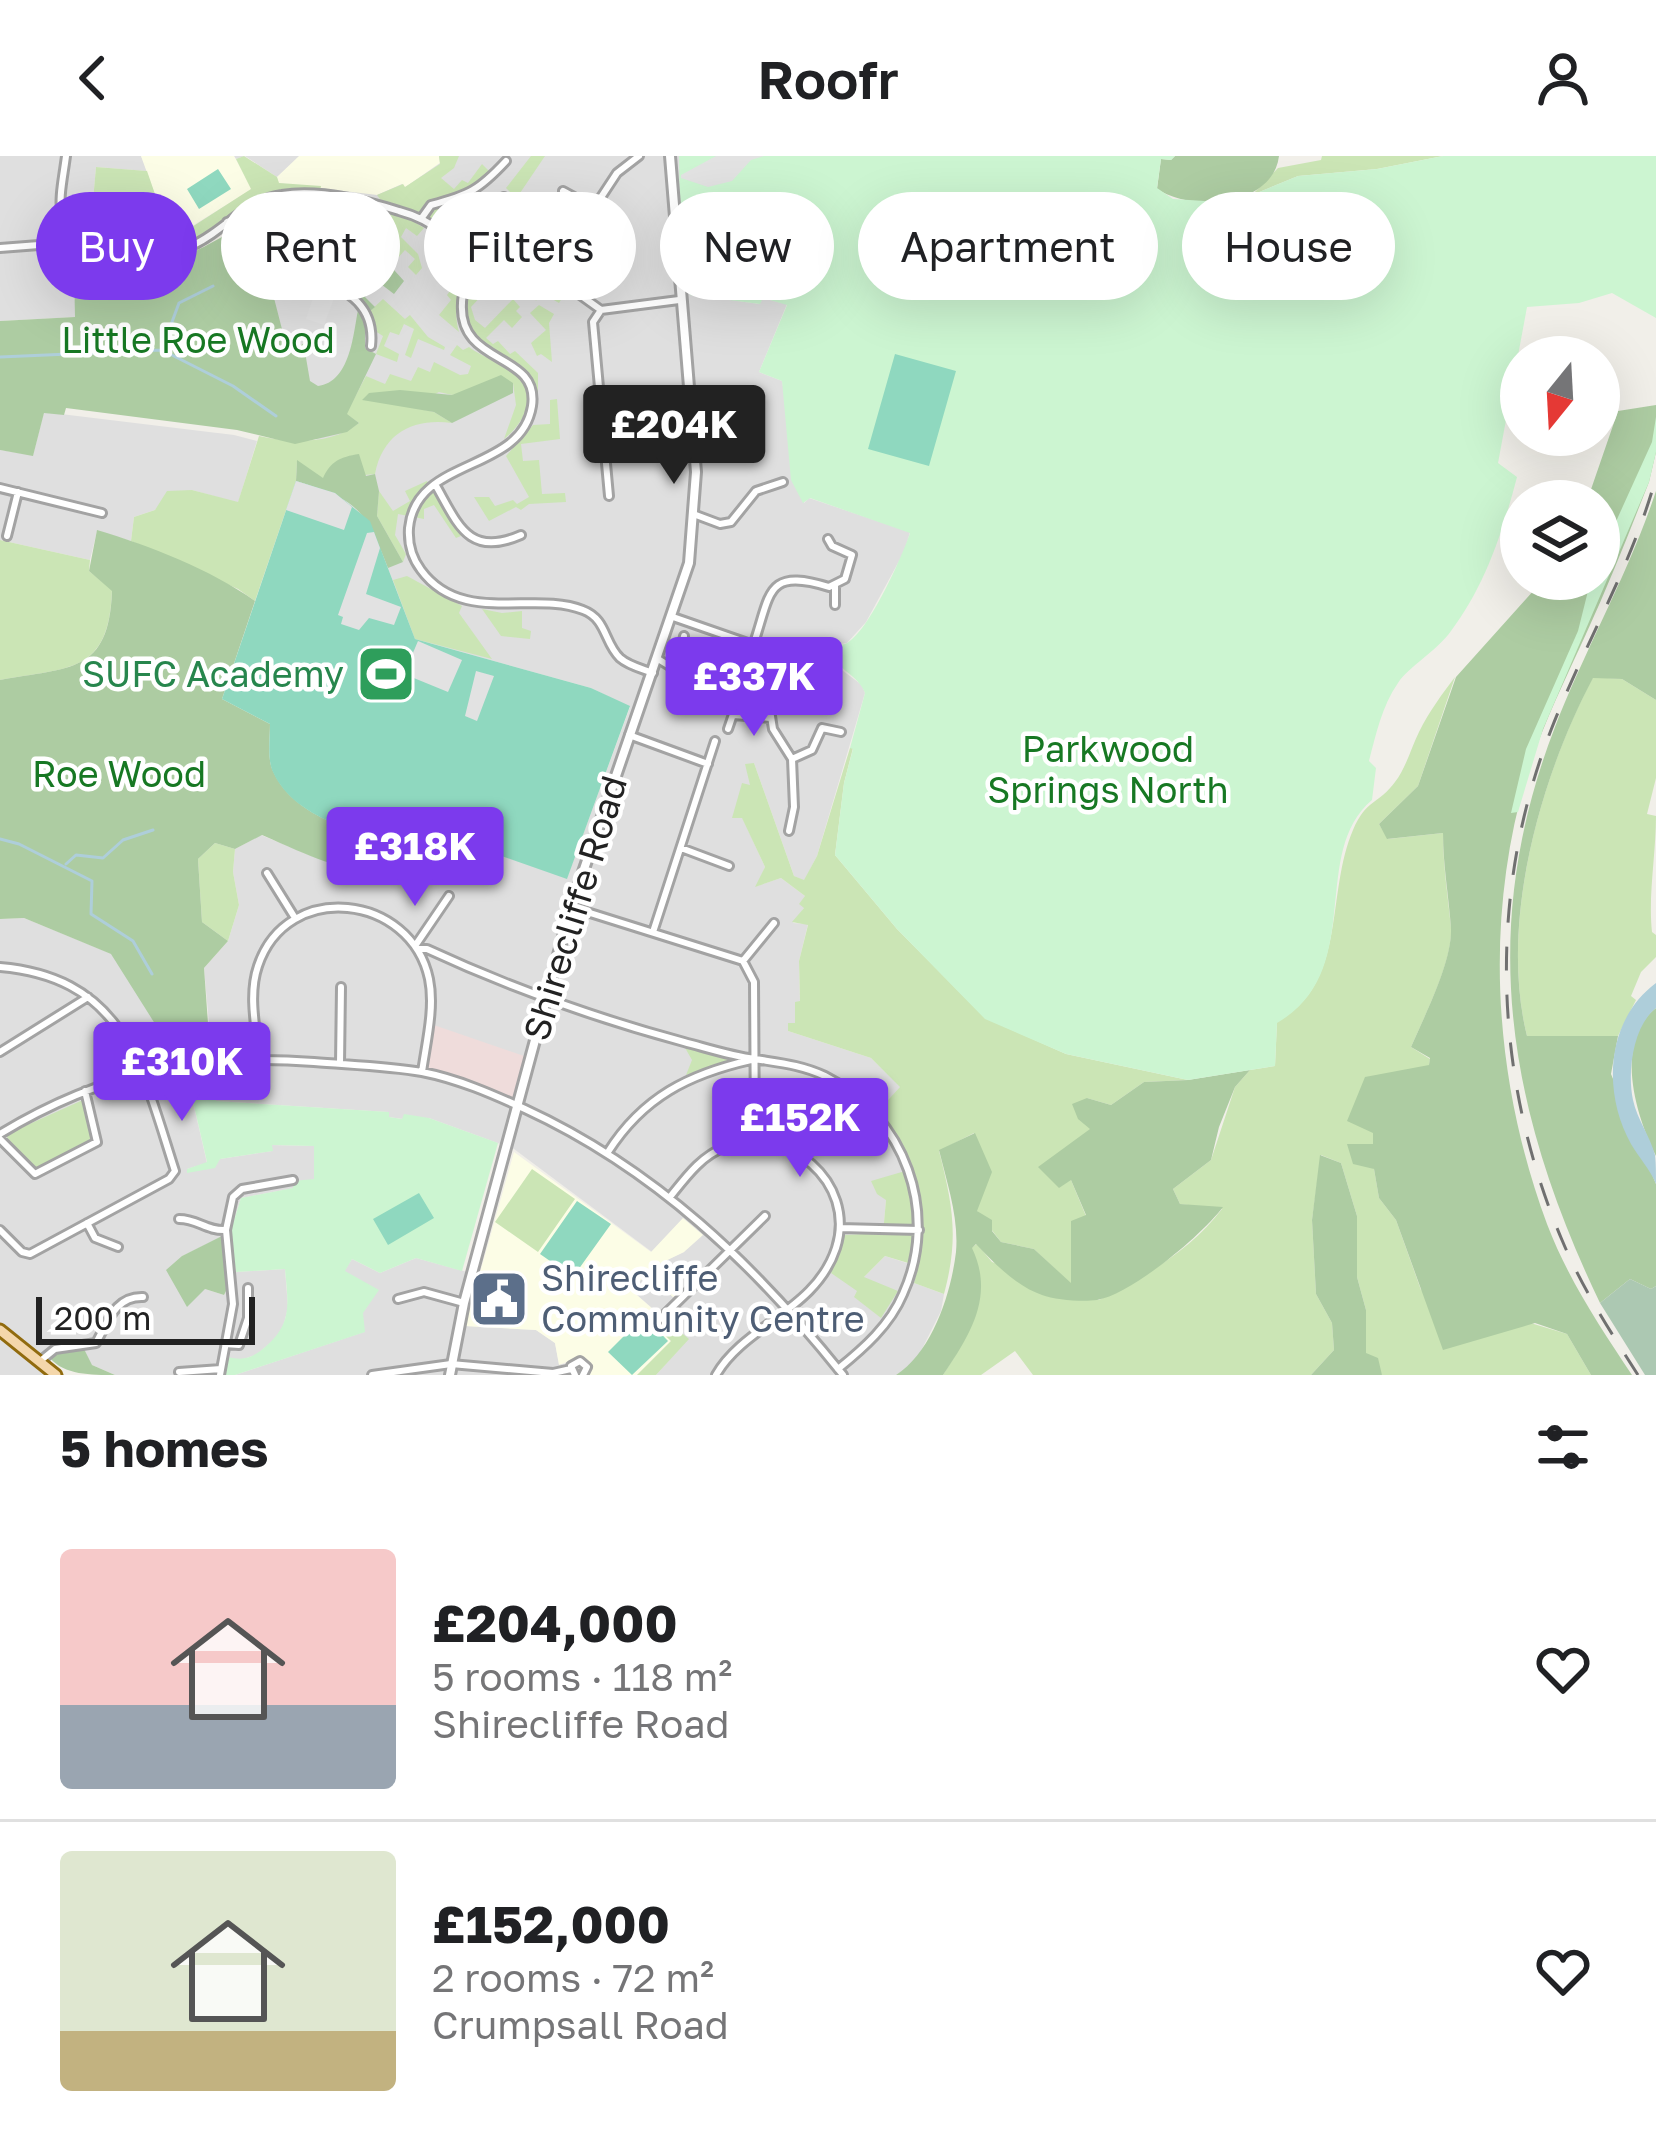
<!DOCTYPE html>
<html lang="en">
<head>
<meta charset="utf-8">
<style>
  body { margin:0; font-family:"Golos Text",sans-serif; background:#f6f6f6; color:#202124; height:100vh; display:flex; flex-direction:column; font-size:45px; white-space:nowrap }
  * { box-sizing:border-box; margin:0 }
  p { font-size:39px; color:#757577 }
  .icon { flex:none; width:66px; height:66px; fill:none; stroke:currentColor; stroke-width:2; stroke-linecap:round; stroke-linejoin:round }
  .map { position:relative; height:1219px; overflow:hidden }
  .side { display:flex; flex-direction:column; background:#fff; flex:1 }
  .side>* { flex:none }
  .hud { position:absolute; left:36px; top:36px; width:1584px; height:108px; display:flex; gap:24px }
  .needle { width:78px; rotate:198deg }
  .tools { position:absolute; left:1500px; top:180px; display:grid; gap:24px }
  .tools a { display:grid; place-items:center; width:120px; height:120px; border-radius:50%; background:#fff; box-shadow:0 12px 48px #0002; font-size:60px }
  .scale { position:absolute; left:36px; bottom:30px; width:219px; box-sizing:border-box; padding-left:12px; border:6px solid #222; border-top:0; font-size:33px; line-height:42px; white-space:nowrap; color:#222; -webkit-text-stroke:9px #fff; paint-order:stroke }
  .price { position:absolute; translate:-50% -102px; padding:0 27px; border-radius:12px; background:#7c3aed; color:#fff; font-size:39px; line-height:78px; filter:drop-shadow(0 3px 6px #0008) }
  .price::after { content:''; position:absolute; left:50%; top:72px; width:36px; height:27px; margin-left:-18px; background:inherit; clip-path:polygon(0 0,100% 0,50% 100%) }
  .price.selected { background:#222; color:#fff }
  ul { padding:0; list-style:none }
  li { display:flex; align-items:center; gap:36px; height:300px; padding:0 60px }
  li+li { border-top:3px solid #e0e0e0 }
  li span { display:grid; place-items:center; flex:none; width:336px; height:240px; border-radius:12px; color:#555 }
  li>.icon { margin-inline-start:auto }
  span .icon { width:144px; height:144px; fill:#fffc; stroke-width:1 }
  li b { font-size:51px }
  h2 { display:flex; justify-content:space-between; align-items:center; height:144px; padding:0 60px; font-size:51px }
  .tag { padding:0 42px; border-radius:54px; background:#fff; box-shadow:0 12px 48px #0002; font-size:42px; line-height:108px }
  .tag.selected { background:#7c3aed; color:#fff }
  header { display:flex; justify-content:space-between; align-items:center; height:156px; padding:0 60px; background:#fff; font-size:54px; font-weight:600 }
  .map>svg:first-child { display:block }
</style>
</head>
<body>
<header><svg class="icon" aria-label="back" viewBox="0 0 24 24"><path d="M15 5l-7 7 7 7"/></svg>Roofr<svg class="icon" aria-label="person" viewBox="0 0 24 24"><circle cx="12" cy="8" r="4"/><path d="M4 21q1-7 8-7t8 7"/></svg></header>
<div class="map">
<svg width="1656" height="1219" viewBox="0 0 1656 1219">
  <rect width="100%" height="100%" fill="#f1efe9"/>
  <path fill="#dfdfdf" d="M0,0H141L147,15L96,11L92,56L72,76L52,64L45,82L71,87L76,161L0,165Z
    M234,0H679L693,85L690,138L759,148L762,142L787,148L759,216L782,225L804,347L809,342L910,376L905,394L866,466L847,487L827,490L835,509L862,529L865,537L817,700L804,725L794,720L754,607L751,630L733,662L742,661L765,711L757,730L781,722L805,740L804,752L793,767L808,768L799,805L800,846L795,847V868L788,875L871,902L901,931L878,955L899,983L913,1013L886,1044L883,1077L844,1079L831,1117L864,1121L885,1100L919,1111L914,1127L944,1138L941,1155L915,1207L896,1219H656L688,1183L630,1133L648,1118L673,1141L682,1134L656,1109L684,1096H652L514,993L429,962L403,963L389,961L388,956L216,945L204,812L228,785L239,749L233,716L235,693L261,679L312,700L407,714L421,693L442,679L567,722L630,551L591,532L415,483L370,365L335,337L260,120L220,68L266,39L318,34L295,5L277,21L245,0L236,3Z
    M156,41L171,83L167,87L150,88L144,81L130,75L109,73L108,62L112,55L135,44Z
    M44,256L234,279L257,285L238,347L192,334L162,346L155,354L134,361L131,385L97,375L90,404L0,384V294L33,299Z
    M24,762L112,798L156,865L185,911L207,1007L187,1013V1016L220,1003L272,995L270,989L314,990V1023L294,1032L241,1042L230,1077L182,1100L205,1133L224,1139L236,1116L285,1113L288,1152L281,1178L256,1199L240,1204L228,1202L222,1219H115L92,1209L51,1202L49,1219H0V763Z
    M416,1102L478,1119L465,1170L536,1174L555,1187L559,1208H565L574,1219H235L364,1176L344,1115L352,1103L380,1117Z"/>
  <path fill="#efdcdb" d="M428,867L530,902L517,949L422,916Z"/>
  <path fill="#fcfde6" d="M141,0H234L252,33L171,83Z
    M299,0H439L440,7L404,32L402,28L377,39L278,27L277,21Z
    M514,996L651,1096L683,1062L703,1079L684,1096L657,1109L682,1134L673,1141L648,1118L630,1133L656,1156L649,1164L671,1185L637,1219H590L593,1209L581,1200L559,1209L555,1187L536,1174L465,1170Z"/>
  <path fill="#cbe5b5" d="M244,0L277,21L279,27L321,30L320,35C302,33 282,32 265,39C243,47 229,63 211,75C167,105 114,105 72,76L66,59L83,61L92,56L96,11L147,15L156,41L136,44V51L113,55L114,62L108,63L109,73L130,75L150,88L167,87L251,33L236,3Z
    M439,0H459L454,12L441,22L454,33L462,24L468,27L482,8L490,16L472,33L505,60L498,68L508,78L503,84L482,64L474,71L480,79L472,87L483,99L476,108L481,113L475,120L488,133L471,151L475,164L485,172L513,143L520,151L516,155L522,161L512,172L504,164L486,182L493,188L498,185L510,198L515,195L538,217V238C527,195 491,206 472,176C462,160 469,145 470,129C474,77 423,57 382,46L377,39L403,28L405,31L440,8Z
    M531,0H545L516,43L589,90L591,95L559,147L552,143L567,110L573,112L583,91L560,79L556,89L561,92L555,105L536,97L525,109V117L545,125L536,145L530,130L487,99L492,94L515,112L523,104L519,99L546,71L538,64L531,71L508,47L510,36L506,32Z
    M1322,0H1443L1377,13L1298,20L1252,39L1278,12L1321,4Z
    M278,44H292L265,58L274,83L316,114L343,80L354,47L408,62L424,72L417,80L406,72L401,81L418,98L422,112L416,119L408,111L415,103L405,94L397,103L388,97L382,105L376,95L347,126L329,118L326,125L288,122L269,114L235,68L254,52Z
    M71,87C118,114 141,110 191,96L143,115H74Z
    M456,100C464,126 451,150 459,176L439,159L451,144L447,139L459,123L442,107Z
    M383,143L405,163L410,159L428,181L445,191L444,194L418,183L411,202L405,199L414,173L404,168L399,179L390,176L384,190L399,198L397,206L376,198L383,180L375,175L370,155Z
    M539,149L554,158L549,167L552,206L541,198L537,200L531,187L546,174L530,157Z
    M457,189L463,194L469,191C484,203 509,207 521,222C538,243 521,270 504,283L516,249L513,227L452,239L439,236L410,251L434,256L452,267C413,262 383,277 375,318L323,323L297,305L296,325L255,445L238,433L131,385L134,361L155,354L167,335L192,334L238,346L259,280C292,287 331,289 359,267L346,258L366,220L385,228L390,218L411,225L418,211L430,216L434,206L460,219L468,218L471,210L450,199Z
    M557,243L560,283L521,288L523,305L539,304L542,338L565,337L566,346L529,348L521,354L516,351L489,365L474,341H489L495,350L513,344L517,348L529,341L506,300L533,269L550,268V244Z
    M427,325L461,380L456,382L434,349L424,353V363L398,358L395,379L406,398L403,406L377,360L379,335L393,355L410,345L405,335Z
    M0,384L90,404L89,415L112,434C109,518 70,511 0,524Z
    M407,420L462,450L459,457L492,503L415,483L393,424Z
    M482,453L502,457L522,455V472L531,475L530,483L501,480Z
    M1455,521L1418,630L1379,668L1388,683L1443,677C1443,710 1448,740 1451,772C1453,805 1424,861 1411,891L1430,903L1429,909L1373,976V988L1348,989L1374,1013L1379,1042L1396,1064L1421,1134L1567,1178L1591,1219H1382L1366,1198V1154L1357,1121V1060L1341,1007L1321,999L1312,1064L1316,1138L1332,1167L1334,1194L1311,1219H1033L1015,1195L981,1219H943C966,1184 992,1133 971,1092L977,1088L992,1106L1099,1144C1144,1121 1191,1094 1222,1053L1180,1048L1173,1033L1211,1004L1235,931L1250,914L1275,910L1277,866C1348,827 1325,739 1353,674C1366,643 1379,648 1395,626C1406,612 1411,592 1419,576C1429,556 1442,538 1455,521Z
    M1593,521L1622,523L1656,544V622L1647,658L1656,660C1656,698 1648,740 1652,776L1656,779V801L1641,816L1631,840L1636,844L1618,880H1527C1499,767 1540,622 1593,521Z
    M850,592H853L844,627L835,699L897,773L985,862L1066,898L1188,924L1144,926L1111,949L1087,942L1091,973L1051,1005L1071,1024L1086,1060L1071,1066L1072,1129L1034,1093L1001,1086L977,1055L974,977L939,995C953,1050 959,1082 944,1138L914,1127L918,1110L885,1100L864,1121L898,1135L881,1162L854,1141L857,1135L831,1117L844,1079L883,1077L886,1044L877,1038L871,1025L912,1013L899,983L878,955L900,931L871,902L788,875V867H795V846L800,845L799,805L808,769L792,766L804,752L799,748L805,740L781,722L755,731L765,711L742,662H732L742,627L750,629L745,608L754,607L794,720L804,724L817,700Z
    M215,687L235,693L233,716L239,749L228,785L202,766L198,703Z
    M684,890L734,902V905L686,919L692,904Z
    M85,943L95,982L35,1015L5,979Z
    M789,956L804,958L831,975L812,1000L760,977V958Z
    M532,1013L575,1043L538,1096L495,1066Z
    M656,1156L689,1183L656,1219H637L671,1185L649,1164Z"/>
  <path fill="#adcca2" d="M1175,0H1279C1273,51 1191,56 1157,33L1161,3L1171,4Z
    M227,78L274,142L284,181L295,194L308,184L305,196L310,225L318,230C350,226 353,180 358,154L365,163V192L376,198L347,258L359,267L347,276L295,288L237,274L66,252L64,259L44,257L33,300L0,294V165L75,161L74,115C144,115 165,114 227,78Z
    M376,94L404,125L394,138L369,119L364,126L372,133L365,141L375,151L370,155L352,136L326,125L328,118L347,126Z
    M501,219L513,227V237L452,267L434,256L362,244L369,237L400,234L452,239Z
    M1656,249V296L1649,326C1629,377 1609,428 1586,478C1566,522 1544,566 1529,612C1483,761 1493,922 1547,1068C1568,1123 1600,1171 1632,1219H1591L1567,1178L1535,1167L1443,1194L1396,1064L1379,1042L1374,1013L1353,1008L1347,988H1373V977L1347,965L1365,921L1429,909L1430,902L1411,891C1424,861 1452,806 1451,773C1449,741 1443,710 1443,677L1387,683L1379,668L1418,630L1456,521L1544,423H1599V345H1587L1618,255Z
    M359,298L366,320L375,318L379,335L377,360L403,406L388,412C365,352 357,344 296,325L297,304L323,322C331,305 340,301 359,298Z
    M1656,335V544L1622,523L1593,522C1540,622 1499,767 1527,880H1618L1611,918L1656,1028V1130L1651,1133L1630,1123L1600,1147C1508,955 1476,775 1555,571C1586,491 1629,417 1656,335Z
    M97,374C150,390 210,413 255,445L222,543L270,568C270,582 267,603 273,615C296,667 372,680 421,693L408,714C341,718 320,704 262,679L235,693L215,687L198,703L202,766L228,785L204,812L210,895L174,898L111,798L24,762L0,763V524C70,511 109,518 112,435L89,415Z
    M1656,852V1000C1636,960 1613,886 1656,852Z
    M1250,914L1235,931L1219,971L1211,1004L1173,1033L1180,1048L1223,1051C1202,1079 1132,1138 1097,1144C1083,1146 1055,1144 1042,1139C1017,1131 993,1106 976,1088L972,1092C995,1140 970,1179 943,1219H896C932,1196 951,1138 956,1096C959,1062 947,1027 939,994L975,977L992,1016L977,1055L992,1064V1075L1001,1086L1034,1093L1071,1127V1065L1086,1059L1071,1024L1059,1032L1038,1011L1090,973L1078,963L1072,948L1087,942L1111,949L1144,926L1188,924Z
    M1320,999L1341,1007L1357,1060V1121L1366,1154V1197L1378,1202L1382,1219H1311L1334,1194L1332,1167L1316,1138L1312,1064Z
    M222,1080L227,1133L224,1139L205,1133L187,1151L166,1114L182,1100Z
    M83,1191L92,1209L115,1219C91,1219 64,1219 50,1202L59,1196Z"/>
  <path fill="#acc8b2" d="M1630,1123L1651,1133L1656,1130V1219H1645L1600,1147Z"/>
  <path fill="#ccf5d1" d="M679,0H1175L1171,4L1161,3L1157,32L1173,43L1205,45L1252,39L1298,20L1377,13L1443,0H1656V162L1612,137L1579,147L1527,151L1498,307L1517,321C1503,375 1485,430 1451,475C1437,495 1408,511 1398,527C1382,550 1376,578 1369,605L1376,612L1372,644C1308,698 1367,815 1277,867L1275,910L1188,924L1066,898L985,863L897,773L835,699L844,627L853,593L850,592L865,537C859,520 836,511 825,495L827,490C834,489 841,490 847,487C869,475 902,401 910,377L810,342L803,347L791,324L782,225L759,216L787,149L763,142L760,148L690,139L683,93L693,85L680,63Z
    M1656,261V296L1649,326L1543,573L1518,656L1511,657L1526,593L1578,475L1591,423H1599V403L1652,286Z
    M185,911L214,912L216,945L389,956V961L402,963L404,958L429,962L498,987L462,1115L416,1102L380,1117L352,1103L345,1115L379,1134L363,1157L365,1176L235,1219H224L228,1201C243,1205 252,1202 264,1192C293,1168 288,1148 285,1113L236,1116L230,1077L241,1042L293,1032V1025L314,1023V990L272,989L273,995L220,1003L215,1012L187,1017V1013L207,1006Z"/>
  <path fill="#8fd8bf" d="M218,13L231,33L199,53L187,33Z
    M895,198L956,215L929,310L868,293Z
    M296,325L335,337L370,365L415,483L591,532L630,550L567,723L442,679L421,693C372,680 296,667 273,616C267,603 270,582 270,568L222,543Z
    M419,1037L434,1062L388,1089L373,1063Z
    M577,1045L611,1068L573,1121L540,1098Z
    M644,1160L668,1185L632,1219L608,1196Z"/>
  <path fill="#e2e2e2" d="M716,0H764L751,4L732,25L708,31L681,22V19Z
    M316,133L335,139L324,169L306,163Z
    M296,325L335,337L352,351L344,374L286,354Z
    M374,376L380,392L366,438L401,451L394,469L369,462L359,474L341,468L343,461L338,459L367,377Z
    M418,485L462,504L448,536L404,518Z
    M476,515L494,520L477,565L465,560Z"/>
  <path fill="#aeceda" d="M1656,827V852C1633,870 1627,916 1633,944C1637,963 1650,980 1655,999C1656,1007 1656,1019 1656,1028C1650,1013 1639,1002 1631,988C1602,936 1606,864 1656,827Z"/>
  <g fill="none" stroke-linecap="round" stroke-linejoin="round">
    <path stroke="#aeceda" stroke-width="3" d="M162,193L179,147L213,130
      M0,201L162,194L233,230L276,260
      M0,683L19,688L92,725L91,758L133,785L152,818
      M66,708L76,699L103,702L123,684L153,674"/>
    <defs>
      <path id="minor" d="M66,0C61,39 49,74 91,94C129,112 178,102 212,78C235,62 253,43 282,39C318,33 364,44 399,55C429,63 465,85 466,120C466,129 462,138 462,147C458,211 540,195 532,250C521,318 416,300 409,372C408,387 412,402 421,414C462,470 534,434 583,454C607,463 604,487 620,502C629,510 643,513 653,517
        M563,35L594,52L617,17L639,0
        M467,41L475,53L483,57L497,51L504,41
        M421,63L431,49C469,39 479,34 506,5
        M227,66C241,84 256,115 277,124C290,130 302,126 315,127C351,131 375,154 371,190
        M0,92L39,89L65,74
        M569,131L601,154L679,144
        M601,154L593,166L609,340
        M435,328C458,368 468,402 521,379
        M0,332L102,357
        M696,359L720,368L731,366L756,335L783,326
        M7,380L18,336
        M835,449V430
        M673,461L785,500H818
        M684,480L675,524L678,530L699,536
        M753,490C771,438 765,411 829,431L845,423L852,399L832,390L828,383
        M785,500L770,554L773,573L792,603L794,651L789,675
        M658,503L676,514
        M734,559L770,562
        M728,573L744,526
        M629,579L708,608
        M792,603L812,594L822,572L841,576
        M681,692L729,710
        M267,717L295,762
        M571,751L743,805L754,826L755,984
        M653,776L715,585
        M415,790L449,740
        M417,793H427C511,832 595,862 684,886C707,892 731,900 755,903C780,907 802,909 825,920C905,960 940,1057 903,1138C890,1169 864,1192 838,1213
        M743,805L774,767
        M0,811C126,822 142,913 175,1015L169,1023L30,1098L22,1096L0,1074
        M0,896L88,841
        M259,902C256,872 248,839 258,810C287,723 411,738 429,823C435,852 426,887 422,916
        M340,908L341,831
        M0,978C102,916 196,897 314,906C350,909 387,910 422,916C458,923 492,938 525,953C655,1013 754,1108 843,1219
        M0,983L35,1018L97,986L85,935
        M608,996C643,941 689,918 751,904
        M670,1041C686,1021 701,1000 725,991C787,968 857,1026 836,1092C816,1154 745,1169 716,1219
        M179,1063C198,1063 206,1075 226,1074
        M87,1067L95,1082L118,1091
        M840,1072L919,1074
        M398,1143L424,1136L464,1147
        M659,1164L765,1060
        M225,1188L239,1189L248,1162V1132
        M39,1206L55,1193L96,1187C108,1166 115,1140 143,1141
        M179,1216L221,1213
        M220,1219L233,1148L226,1074L233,1041L242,1033L293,1024
        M372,1219L451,1208L553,1217L571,1213
        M575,1219L571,1210L580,1205L587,1211L583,1219"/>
      <path id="tertiary" d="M450,1219L464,1147L571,751L689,407L696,316L670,0"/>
      <path id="primary" d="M0,1174L56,1219"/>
    </defs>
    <use href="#minor" stroke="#a3a3a3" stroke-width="12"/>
    <use href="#tertiary" stroke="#a3a3a3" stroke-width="14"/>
    <use href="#primary" stroke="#916b0e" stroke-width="15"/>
    <use href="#minor" stroke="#fff" stroke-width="6"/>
    <use href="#tertiary" stroke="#fff" stroke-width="8"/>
    <use href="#primary" stroke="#f4d7ab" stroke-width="9"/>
    <path stroke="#707070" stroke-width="3" stroke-dasharray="24 24" stroke-linecap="butt" d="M1638,1219C1610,1175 1582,1132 1562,1084C1493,922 1487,738 1551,574C1584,489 1632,410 1656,321"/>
  </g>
  <defs>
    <symbol id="stadium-square" viewBox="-11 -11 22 22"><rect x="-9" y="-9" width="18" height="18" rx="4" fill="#2e9e5b" stroke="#fff"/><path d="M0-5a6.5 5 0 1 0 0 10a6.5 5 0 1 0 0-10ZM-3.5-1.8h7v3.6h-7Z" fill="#fff"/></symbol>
    <symbol id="civic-square" viewBox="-11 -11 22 22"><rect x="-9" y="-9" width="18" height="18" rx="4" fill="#5c6f8a" stroke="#fff"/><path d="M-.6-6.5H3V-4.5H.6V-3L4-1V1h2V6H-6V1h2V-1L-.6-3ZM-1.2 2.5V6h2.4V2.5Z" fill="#fff"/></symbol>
  </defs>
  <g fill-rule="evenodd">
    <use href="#stadium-square" x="353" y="485" width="66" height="66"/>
    <use href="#civic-square" x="466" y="1110" width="66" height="66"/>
  </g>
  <g text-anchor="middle" stroke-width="9" stroke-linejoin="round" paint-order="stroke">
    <g font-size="36" fill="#177823" stroke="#fff">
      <text x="198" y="197">Little Roe Wood</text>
      <text x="1108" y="606">Parkwood<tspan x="1108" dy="41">Springs North</tspan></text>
      <text x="119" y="631">Roe Wood</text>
    </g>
    <g font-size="36" fill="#27864d" stroke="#fff" text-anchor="end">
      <text x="344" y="531">SUFC Academy</text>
    </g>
    <g font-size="36" fill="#222" stroke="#fff">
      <text transform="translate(575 752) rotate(-73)" y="13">Shirecliffe Road</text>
    </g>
    <g font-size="36" fill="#4e5e75" stroke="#fff" text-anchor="start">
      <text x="541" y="1135">Shirecliffe<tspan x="541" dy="41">Community Centre</tspan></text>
    </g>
  </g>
</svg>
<div class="tools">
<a><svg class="needle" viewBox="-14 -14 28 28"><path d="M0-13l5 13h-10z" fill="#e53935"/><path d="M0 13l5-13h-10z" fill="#757577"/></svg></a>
<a><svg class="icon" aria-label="layers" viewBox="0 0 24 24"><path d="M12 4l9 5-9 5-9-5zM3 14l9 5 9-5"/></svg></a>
</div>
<div class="scale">200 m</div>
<b class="price selected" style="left:674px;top:331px">£204K</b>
<b class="price" style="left:754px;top:583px">£337K</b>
<b class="price" style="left:415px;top:753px">£318K</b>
<b class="price" style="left:182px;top:968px">£310K</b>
<b class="price" style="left:800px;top:1024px">£152K</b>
<div class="hud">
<a class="tag selected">Buy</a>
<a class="tag">Rent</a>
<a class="tag">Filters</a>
<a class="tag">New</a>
<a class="tag">Apartment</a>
<a class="tag">House</a>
</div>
</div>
<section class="side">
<h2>5 homes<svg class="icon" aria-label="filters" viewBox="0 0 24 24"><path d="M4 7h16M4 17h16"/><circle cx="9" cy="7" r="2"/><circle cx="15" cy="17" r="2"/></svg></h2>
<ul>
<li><span style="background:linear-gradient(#f6c9c9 65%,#9aa5b1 0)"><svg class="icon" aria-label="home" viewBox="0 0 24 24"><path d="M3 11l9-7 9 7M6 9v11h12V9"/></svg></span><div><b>£204,000</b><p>5 rooms · 118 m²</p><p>Shirecliffe Road</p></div><svg class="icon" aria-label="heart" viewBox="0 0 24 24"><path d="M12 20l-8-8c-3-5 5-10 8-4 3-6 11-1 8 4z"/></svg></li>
<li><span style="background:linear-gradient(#dfe7d0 75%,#c2b280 0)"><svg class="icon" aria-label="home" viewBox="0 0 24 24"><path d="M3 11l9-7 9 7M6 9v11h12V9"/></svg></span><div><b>£152,000</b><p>2 rooms · 72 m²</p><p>Crumpsall Road</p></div><svg class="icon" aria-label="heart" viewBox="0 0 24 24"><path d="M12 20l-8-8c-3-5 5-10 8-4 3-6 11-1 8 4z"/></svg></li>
</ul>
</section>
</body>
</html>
